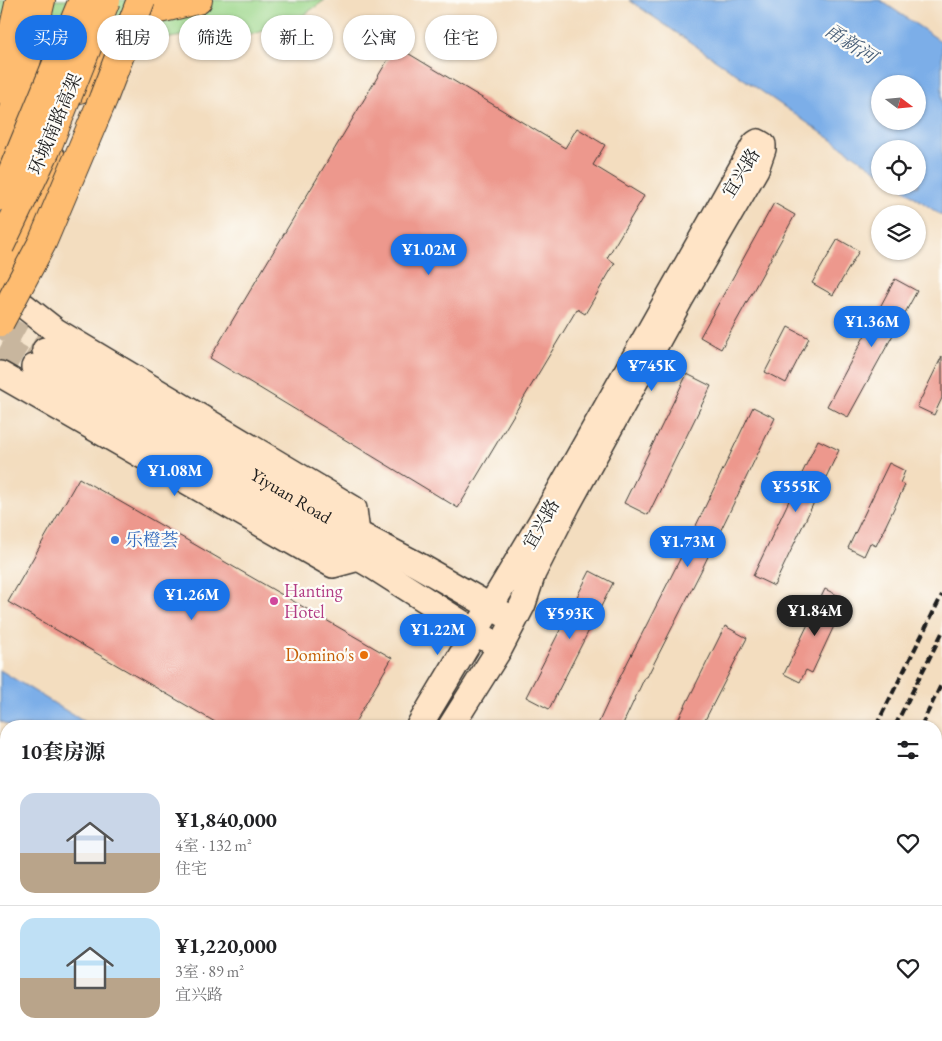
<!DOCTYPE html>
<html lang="zh">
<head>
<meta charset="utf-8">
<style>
  body { margin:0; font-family:"EB Garamond","Noto Serif SC",serif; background:#f2f2f2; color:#202124; height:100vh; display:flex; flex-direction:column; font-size:19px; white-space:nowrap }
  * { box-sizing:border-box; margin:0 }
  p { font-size:16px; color:#757577 }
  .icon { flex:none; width:28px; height:28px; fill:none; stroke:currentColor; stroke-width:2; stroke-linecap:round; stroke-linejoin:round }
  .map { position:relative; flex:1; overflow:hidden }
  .drawer { position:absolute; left:0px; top:720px; width:942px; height:321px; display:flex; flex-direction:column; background:#fff; border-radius:20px 20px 0 0; box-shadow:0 1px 4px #0004 }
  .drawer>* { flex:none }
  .hud { position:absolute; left:15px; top:15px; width:500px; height:45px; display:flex; gap:10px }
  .needle { width:32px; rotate:106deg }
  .controls { position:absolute; left:871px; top:75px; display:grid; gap:10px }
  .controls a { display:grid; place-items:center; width:55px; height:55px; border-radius:50%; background:#fff; box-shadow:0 1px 4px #0004; font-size:25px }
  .price { position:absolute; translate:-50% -42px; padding:0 11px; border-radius:18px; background:#1a73e8; color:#fff; font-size:16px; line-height:32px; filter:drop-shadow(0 1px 2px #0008) }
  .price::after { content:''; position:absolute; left:50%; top:30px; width:15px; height:11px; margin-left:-8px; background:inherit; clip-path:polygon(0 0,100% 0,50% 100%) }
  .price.selected { background:#222; color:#fff }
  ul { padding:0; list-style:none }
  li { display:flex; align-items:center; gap:15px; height:125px; padding:0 20px }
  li+li { border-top:1px solid #e0e0e0 }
  li span { display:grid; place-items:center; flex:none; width:140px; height:100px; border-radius:15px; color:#555 }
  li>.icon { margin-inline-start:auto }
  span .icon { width:60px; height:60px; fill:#fffc; stroke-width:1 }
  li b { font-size:21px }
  h2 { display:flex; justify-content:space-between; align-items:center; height:60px; padding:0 20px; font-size:21px }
  .pill { padding:0 18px; border-radius:22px; background:#fff; box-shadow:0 1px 4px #0004; font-size:18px; line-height:45px }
  .pill.selected { background:#1a73e8; color:#fff }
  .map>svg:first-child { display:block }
</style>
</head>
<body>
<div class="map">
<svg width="942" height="1041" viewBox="0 0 942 1041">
  <rect width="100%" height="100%" fill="#fdfcf7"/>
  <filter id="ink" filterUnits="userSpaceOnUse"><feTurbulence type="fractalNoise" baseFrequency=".02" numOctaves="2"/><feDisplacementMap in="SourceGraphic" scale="10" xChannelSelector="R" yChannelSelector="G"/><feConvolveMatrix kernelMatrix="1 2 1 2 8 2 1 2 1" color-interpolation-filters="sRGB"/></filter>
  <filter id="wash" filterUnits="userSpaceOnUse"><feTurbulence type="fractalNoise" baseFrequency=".0096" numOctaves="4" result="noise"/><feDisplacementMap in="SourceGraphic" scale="20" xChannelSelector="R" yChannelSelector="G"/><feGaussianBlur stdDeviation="1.12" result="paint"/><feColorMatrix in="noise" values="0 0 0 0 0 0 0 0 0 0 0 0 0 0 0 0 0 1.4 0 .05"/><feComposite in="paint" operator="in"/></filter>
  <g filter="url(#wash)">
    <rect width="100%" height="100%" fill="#f3ddbf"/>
    <path fill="#9cd78b" stroke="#5c7a54" d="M0,0H325L295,21L247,36L193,34L159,40L124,63L0,30Z"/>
    <path fill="#7baee8" stroke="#4c6582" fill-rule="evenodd" d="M629,0H880L942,42V216L899,186H918V149H880V173ZM880,84H918V121H880Z
      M0,670L91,726H10L0,721Z
      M522,1035H594L605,1041H532Z"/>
    <g id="blocks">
      <path fill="#ed988d" d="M396,46L565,148L577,128L605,145L593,165L644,196L607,258L615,263L585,314L577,309L458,508L210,358Z
        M774,203L795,215L721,349L700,337Z
        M838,239L859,251L833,295L812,283Z
        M895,279L917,291L848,417L827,406Z
        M788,327L809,338L786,383L765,372Z
        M942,356V398L934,415L917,407Z
        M687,374L711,386L648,515L624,503Z
        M753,407L775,418L701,571L647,677H645L622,726H597L616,685L679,561Z
        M818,440L839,450L774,586L753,576Z
        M889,463L905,471L900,483L905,485L876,546L870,543L864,556L848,548Z
        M79,478L392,658L353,726H222L8,602Z
        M590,571L613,583L549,709L526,697Z
        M825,589L841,597L836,609L841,611L812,673L806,670L800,682L784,674Z
        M725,626L747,638L702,726H675Z"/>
    </g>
  </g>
  <g filter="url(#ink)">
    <use href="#blocks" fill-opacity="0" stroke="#3c3934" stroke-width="1"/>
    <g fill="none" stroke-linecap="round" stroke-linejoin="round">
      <path stroke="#c8b69e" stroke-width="25" stroke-dasharray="25 12" stroke-linecap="butt" d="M0,325L45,350
        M0,347L34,367"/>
      <defs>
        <g id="secondary">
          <path d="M0,287L56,331L354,509L357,533"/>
          <path id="s1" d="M45,350L330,519L416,564L507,616"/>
          <path d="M34,367L374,567L490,641"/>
          <path d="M0,374L333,565L359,558"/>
          <path d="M419,726L557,495L755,144L758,142L763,145V149L756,169L680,300L568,504L533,573L523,604L500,648L451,726"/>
          <path d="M224,1041L228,1035"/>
          <path d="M249,1041L252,1035"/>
        </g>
        <path id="primary" d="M79,89L86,71L115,39L143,13L198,0
          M0,151L22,81L41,0
          M0,285L30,225L52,159"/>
        <path id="highway" d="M0,89L20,0"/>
      </defs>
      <use href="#secondary" stroke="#3c3934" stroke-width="28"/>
      <use href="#primary" stroke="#3c3934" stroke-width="30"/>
      <use href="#highway" stroke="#3c3934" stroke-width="30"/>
      <use href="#secondary" stroke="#ffe4c6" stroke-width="25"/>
      <use href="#primary" stroke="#febc70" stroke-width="28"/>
      <use href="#highway" stroke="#febc70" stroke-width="28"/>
      <path stroke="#1c1c1c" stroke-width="4" stroke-dasharray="8 4" stroke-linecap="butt" d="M876,726L942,595
        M895,726L942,633
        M921,726L942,683
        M719,1041L722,1035
        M736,1041L739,1035
        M764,1041L767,1035"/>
      <defs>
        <path id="highway-bridge" d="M0,196L13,170L83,0
          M0,246L46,150L106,0
          M0,322L42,243L103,99L141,0"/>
      </defs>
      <use href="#highway-bridge" stroke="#3c3934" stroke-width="30" stroke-linecap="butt"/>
      <use href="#highway-bridge" stroke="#febc70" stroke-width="28"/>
    </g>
  </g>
  <circle fill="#3f7fe0" stroke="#fdfcf7" stroke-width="2" cx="115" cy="540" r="5"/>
  <circle fill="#d1479c" stroke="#fdfcf7" stroke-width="2" cx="274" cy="601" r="5"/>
  <circle fill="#e8710a" stroke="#fdfcf7" stroke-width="2" cx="364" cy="655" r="5"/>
  <g text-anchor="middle" stroke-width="4.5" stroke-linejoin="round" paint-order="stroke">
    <g font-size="18" fill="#1c1c1c" stroke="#fdfcf7">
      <text transform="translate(55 124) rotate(-67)" y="6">环城南路高架</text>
      <text transform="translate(741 173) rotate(-58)" y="6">宜兴路</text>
      <text dy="6" stroke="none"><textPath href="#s1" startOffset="286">Yiyuan Road</textPath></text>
      <text transform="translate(541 524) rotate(-60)" y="6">宜兴路</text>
    </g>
    <g font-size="18" fill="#366cbe" stroke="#fdfcf7" text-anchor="start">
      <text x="125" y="546">乐橙荟</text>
    </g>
    <g font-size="18" fill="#b23c85" stroke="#fdfcf7" text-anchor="start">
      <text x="284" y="597">Hanting<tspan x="284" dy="21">Hotel</tspan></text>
    </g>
    <g font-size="18" fill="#c56008" stroke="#fdfcf7" text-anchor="end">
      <text x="354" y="661">Domino's</text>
    </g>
    <g font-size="19" font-style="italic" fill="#475e78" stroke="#fdfcf7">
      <text transform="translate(851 43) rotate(33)" y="7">甬新河</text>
    </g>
  </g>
</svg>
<div class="controls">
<a><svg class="needle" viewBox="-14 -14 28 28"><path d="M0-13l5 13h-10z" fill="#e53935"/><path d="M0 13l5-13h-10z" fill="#757577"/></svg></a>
<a><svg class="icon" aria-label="locate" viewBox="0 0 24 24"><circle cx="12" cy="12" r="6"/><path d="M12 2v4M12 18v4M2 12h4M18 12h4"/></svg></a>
<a><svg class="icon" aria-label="layers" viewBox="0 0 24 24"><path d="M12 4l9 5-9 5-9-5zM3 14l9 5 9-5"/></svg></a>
</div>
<b class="price" style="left:429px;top:276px">¥1.02M</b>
<b class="price" style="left:872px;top:348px">¥1.36M</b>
<b class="price" style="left:652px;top:392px">¥745K</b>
<b class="price" style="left:175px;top:497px">¥1.08M</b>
<b class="price" style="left:796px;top:513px">¥555K</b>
<b class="price" style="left:688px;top:568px">¥1.73M</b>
<b class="price" style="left:192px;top:621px">¥1.26M</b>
<b class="price selected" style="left:815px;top:637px">¥1.84M</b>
<b class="price" style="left:570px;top:640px">¥593K</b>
<b class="price" style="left:438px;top:656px">¥1.22M</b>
<div class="hud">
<a class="pill selected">买房</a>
<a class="pill">租房</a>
<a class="pill">筛选</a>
<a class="pill">新上</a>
<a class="pill">公寓</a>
<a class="pill">住宅</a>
</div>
<section class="drawer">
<h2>10套房源<svg class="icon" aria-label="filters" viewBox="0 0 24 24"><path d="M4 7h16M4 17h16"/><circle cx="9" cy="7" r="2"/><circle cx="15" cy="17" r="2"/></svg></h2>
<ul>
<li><span style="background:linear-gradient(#c9d6e8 60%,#b9a48a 0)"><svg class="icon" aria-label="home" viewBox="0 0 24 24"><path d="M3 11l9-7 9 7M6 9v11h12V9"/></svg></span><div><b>¥1,840,000</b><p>4室 · 132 m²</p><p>住宅</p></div><svg class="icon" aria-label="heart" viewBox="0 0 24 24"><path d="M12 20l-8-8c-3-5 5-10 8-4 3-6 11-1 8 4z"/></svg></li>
<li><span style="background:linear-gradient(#bfe0f5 60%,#b9a48a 0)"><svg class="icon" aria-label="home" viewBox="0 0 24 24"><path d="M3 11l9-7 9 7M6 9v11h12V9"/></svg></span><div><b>¥1,220,000</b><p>3室 · 89 m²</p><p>宜兴路</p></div><svg class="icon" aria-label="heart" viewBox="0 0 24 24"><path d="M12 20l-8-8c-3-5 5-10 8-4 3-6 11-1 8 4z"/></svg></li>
</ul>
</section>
</div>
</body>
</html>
